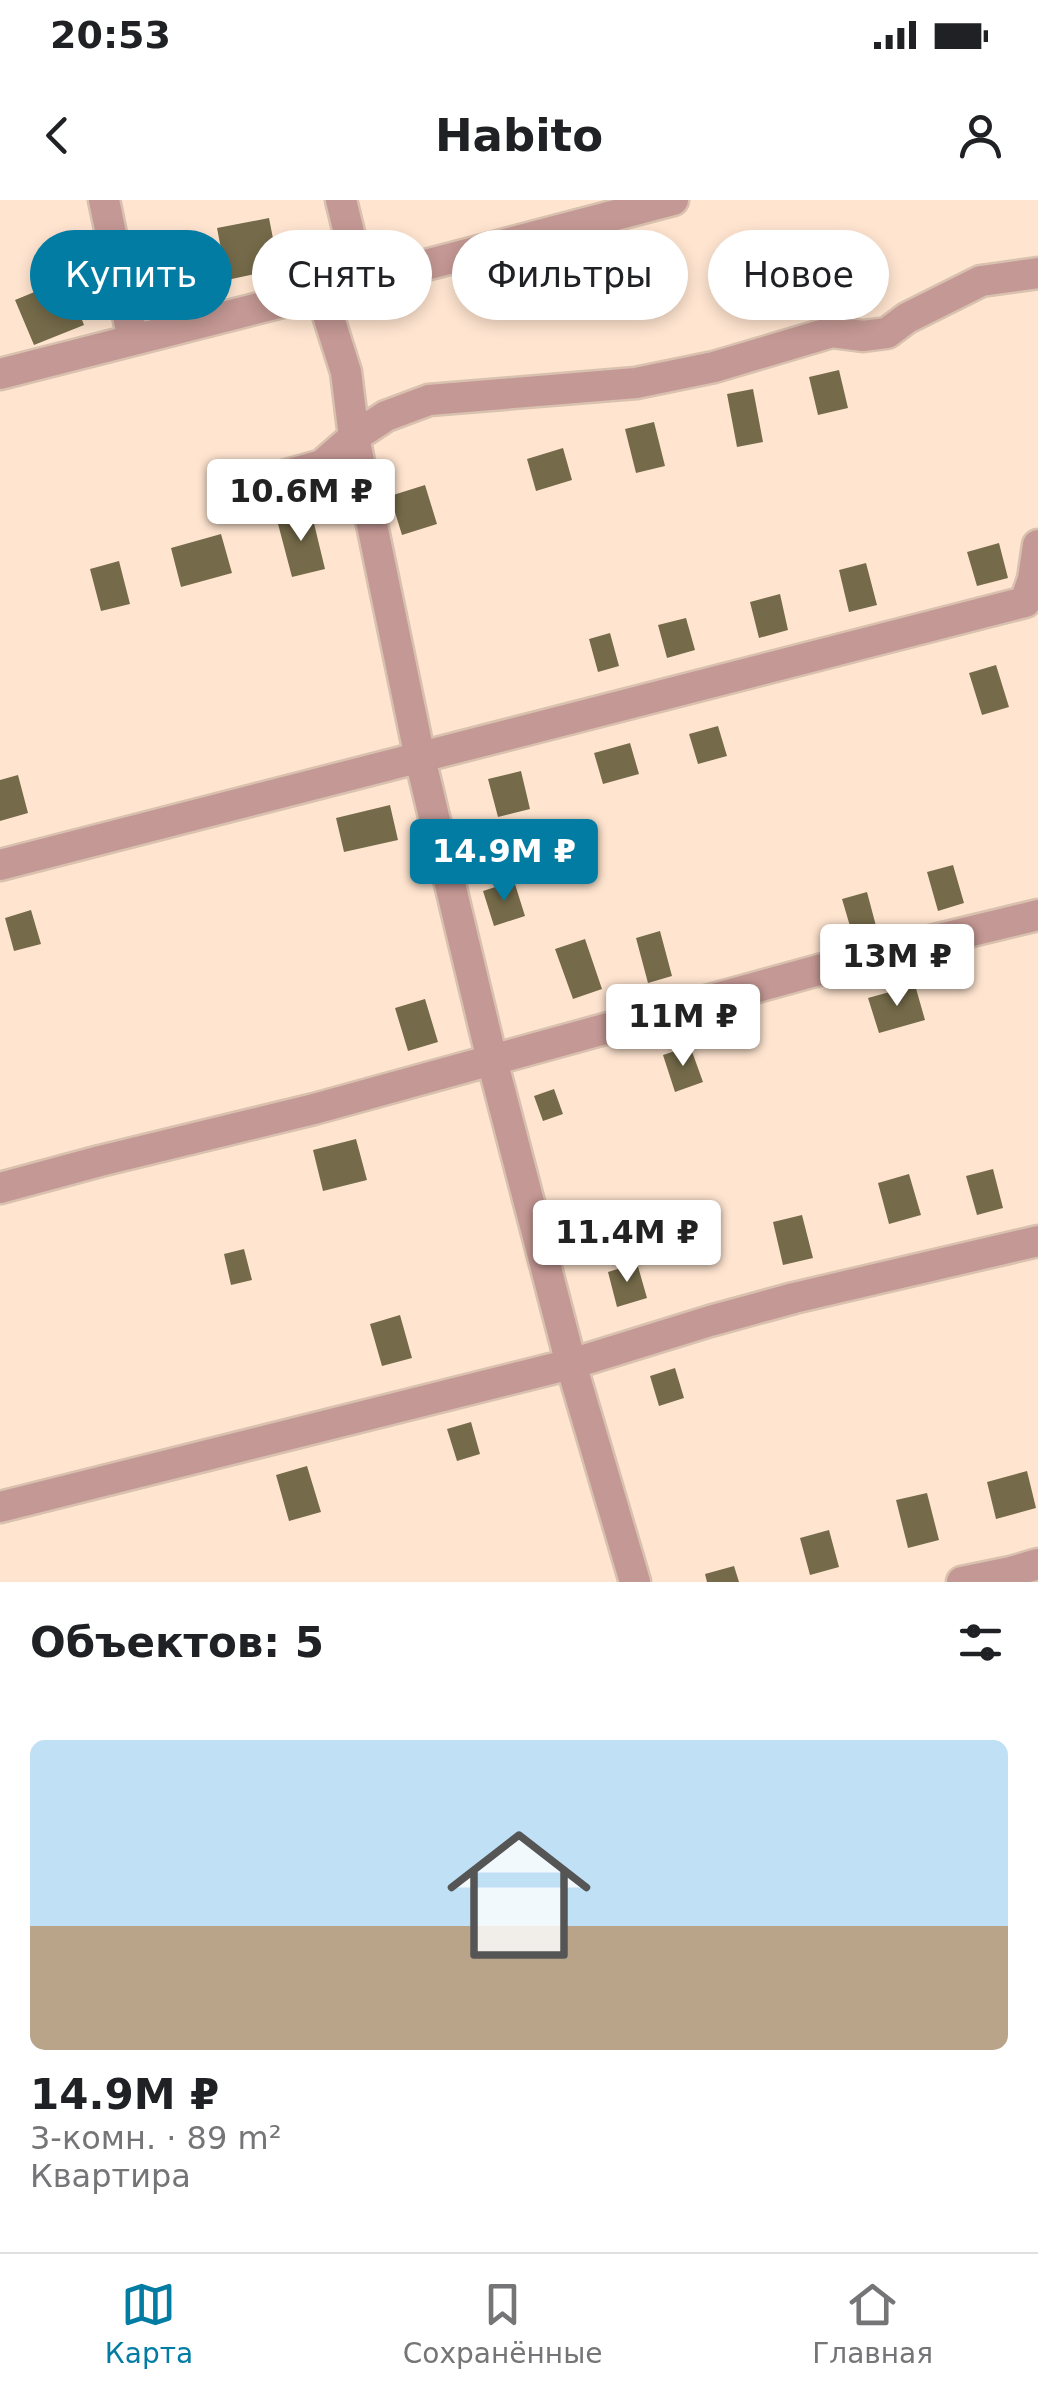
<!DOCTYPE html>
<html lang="ru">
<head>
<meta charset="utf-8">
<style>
  body { margin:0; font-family:"DejaVu Sans",sans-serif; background:#f2f2f2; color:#202124; height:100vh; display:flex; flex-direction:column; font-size:38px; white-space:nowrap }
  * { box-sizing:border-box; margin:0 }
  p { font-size:32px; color:#757577 }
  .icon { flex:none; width:55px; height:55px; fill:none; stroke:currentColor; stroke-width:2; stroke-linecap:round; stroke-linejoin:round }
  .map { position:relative; height:1382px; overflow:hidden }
  .side { display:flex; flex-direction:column; background:#fff; flex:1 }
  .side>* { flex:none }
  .banner { position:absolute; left:30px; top:30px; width:980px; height:90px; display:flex; gap:20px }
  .price { position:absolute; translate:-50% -85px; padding:0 22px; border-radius:10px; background:#fff; color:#222; font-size:32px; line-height:65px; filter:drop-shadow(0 2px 5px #0008) }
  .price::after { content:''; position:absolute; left:50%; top:60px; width:30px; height:22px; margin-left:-15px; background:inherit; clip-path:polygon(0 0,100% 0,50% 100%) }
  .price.active { background:#037ca3; color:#fff }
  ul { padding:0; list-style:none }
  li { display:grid; align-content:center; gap:20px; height:530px; padding:0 30px }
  li span { display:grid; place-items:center; height:310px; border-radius:15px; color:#555 }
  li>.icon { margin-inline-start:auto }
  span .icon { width:180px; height:180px; fill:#fffc; stroke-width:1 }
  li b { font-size:42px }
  h2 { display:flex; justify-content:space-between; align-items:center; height:120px; padding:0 30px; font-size:42px }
  .chip { padding:0 35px; border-radius:45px; background:#fff; box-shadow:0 5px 15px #0003; font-size:35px; line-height:90px }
  .chip.active { background:#037ca3; color:#fff }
  .status { display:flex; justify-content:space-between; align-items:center; height:70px; padding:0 50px; background:#fff; direction:ltr }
  .status svg { height:28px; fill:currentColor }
  header { display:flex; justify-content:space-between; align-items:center; height:130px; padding:0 30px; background:#fff; font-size:45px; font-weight:600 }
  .menu { display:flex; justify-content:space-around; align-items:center; height:140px; border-top:2px solid #e0e0e0; background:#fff; font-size:28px; color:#757577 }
  .menu a { display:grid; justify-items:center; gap:5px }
  .menu .active { color:#037ca3 }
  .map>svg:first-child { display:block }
</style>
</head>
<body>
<div class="status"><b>20:53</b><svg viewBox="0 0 49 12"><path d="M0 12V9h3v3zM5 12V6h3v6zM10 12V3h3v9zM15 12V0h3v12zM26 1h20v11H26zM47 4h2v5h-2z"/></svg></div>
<header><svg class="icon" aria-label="back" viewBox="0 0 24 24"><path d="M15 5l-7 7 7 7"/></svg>Habito<svg class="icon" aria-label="person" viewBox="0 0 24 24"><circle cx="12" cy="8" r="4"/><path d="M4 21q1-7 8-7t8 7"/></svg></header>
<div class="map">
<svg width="1038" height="1382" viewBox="0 0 1038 1382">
  <rect width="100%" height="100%" fill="#ffe5d0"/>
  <path fill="#756b4a" d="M269,18L279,69L227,80L217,28Z
    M66,79L84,125L34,145L15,100Z
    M839,170L848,208L818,215L809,177Z
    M753,189L763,242L737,247L727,194Z
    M654,222L665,266L636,273L625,229Z
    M563,248L572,280L536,291L527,259Z
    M425,285L437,324L402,335L390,296Z
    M311,311L325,369L292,377L277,320Z
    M221,334L232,373L181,387L171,348Z
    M999,343L1008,378L977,386L967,352Z
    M119,361L130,404L101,411L90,369Z
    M866,363L877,405L849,412L839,370Z
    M780,394L788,430L759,438L750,402Z
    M686,418L695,450L667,458L658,425Z
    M610,433L619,466L598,472L589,439Z
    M996,465L1009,507L982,515L969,473Z
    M718,526L727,556L698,564L689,534Z
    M630,543L639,574L603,584L594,553Z
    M521,571L530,609L498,617L488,579Z
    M18,575L28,613L0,621V580Z
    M390,605L398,640L344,652L336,618Z
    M953,665L964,703L938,711L927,672Z
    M514,681L525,716L494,726L483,691Z
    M867,692L876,726L852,733L842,699Z
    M31,710L41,744L14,751L5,718Z
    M660,731L672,776L648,783L636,738Z
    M585,739L602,789L573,799L555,749Z
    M915,785L925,820L879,833L868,798Z
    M425,799L438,842L408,851L395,808Z
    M690,846L703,882L675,892L663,855Z
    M554,889L563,914L543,921L534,896Z
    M356,939L367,980L323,991L313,950Z
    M993,969L1003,1008L977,1015L966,976Z
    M909,974L921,1015L889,1024L878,983Z
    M802,1015L813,1058L783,1065L773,1022Z
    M244,1049L252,1080L231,1085L224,1054Z
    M637,1063L647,1098L617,1107L608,1072Z
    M400,1115L412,1158L382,1166L370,1124Z
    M675,1168L684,1198L659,1206L650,1176Z
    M471,1222L480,1254L457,1261L447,1229Z
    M307,1266L321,1312L289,1321L276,1275Z
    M1027,1271L1036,1308L996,1319L987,1282Z
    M927,1293L939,1340L908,1348L896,1300Z
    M829,1330L839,1367L810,1375L800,1338Z
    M734,1366L739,1382H707L705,1374Z"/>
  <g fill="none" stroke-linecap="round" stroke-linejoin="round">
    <defs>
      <path id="minor" d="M104,0L133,140
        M341,0L361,82
        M321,93L346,172L354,237L420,558L492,860L571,1164L635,1382
        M0,174L361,82L673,0
        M252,285L322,265L354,237L386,216L429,200L636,183L714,167L832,132L863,136L887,133L907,118L981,81L1038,73
        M0,665L1025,402L1033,379L1038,345
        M0,988L100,961L314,909L877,754L1038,715
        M0,1307L571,1164L710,1121L794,1098L1038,1041
        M962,1382L1011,1372L1038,1364"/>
    </defs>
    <use href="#minor" stroke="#d9c1af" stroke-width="35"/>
    <use href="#minor" stroke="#c49894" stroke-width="30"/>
  </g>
</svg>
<b class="price" style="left:301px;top:344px">10.6M ₽</b>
<b class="price active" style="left:504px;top:704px">14.9M ₽</b>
<b class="price" style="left:897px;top:809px">13M ₽</b>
<b class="price" style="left:683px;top:869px">11M ₽</b>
<b class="price" style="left:627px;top:1085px">11.4M ₽</b>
<div class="banner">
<a class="chip active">Купить</a>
<a class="chip">Снять</a>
<a class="chip">Фильтры</a>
<a class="chip">Новое</a>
</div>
</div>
<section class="side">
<h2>Объектов: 5<svg class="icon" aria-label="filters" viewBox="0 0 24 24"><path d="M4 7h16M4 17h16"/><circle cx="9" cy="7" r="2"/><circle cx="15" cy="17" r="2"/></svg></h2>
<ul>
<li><span style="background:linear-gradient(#bfe0f5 60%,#b9a48a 0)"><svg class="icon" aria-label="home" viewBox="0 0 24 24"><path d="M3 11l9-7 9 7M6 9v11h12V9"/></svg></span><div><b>14.9M ₽</b><p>3-комн. · 89 m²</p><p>Квартира</p></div></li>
</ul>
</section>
<nav class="menu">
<a class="active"><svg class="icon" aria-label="map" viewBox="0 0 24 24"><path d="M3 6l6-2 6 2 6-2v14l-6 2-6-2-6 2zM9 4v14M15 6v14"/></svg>Карта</a>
<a><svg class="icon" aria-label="saved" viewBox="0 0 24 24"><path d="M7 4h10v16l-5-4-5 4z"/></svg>Сохранённые</a>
<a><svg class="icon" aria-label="home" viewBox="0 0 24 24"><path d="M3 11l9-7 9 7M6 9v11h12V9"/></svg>Главная</a>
</nav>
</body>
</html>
